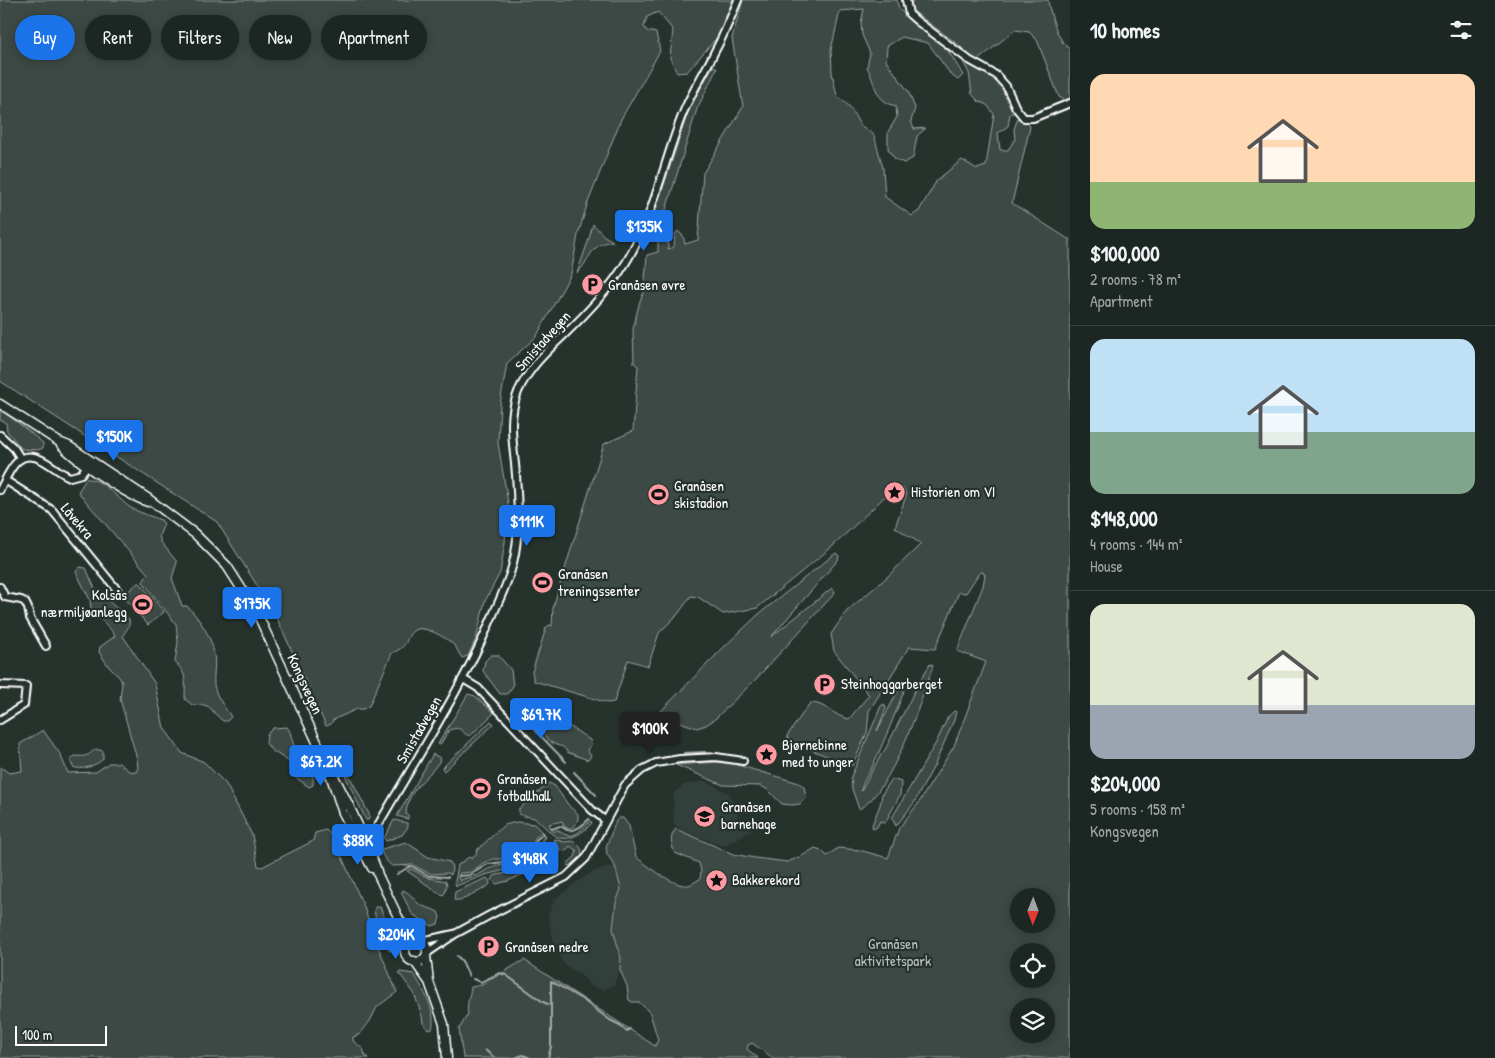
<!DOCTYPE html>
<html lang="en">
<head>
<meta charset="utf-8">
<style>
  body { margin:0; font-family:"Patrick Hand",sans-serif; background:#252e2a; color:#f1f3f6; height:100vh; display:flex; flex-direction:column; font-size:19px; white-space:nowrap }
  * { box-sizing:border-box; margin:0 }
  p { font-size:16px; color:#a0a5a5 }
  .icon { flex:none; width:28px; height:28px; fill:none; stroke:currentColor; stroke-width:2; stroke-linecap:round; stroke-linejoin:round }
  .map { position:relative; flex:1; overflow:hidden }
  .sheet { display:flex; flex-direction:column; background:#1c2622; width:425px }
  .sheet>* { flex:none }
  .top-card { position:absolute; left:15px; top:15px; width:475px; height:45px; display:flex; gap:10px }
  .needle { width:32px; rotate:181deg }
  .controls { position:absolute; left:1010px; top:888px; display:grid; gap:10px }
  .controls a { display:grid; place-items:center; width:45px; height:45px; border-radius:50%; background:#1c2622; box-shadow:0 2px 12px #0003,0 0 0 1px #3a4340; font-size:25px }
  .scale { position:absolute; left:15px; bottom:12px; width:92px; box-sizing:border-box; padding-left:5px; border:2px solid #fff; border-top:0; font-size:14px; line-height:18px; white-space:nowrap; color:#fff; -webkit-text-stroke:4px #26332d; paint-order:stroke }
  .price { position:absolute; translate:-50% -42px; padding:0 11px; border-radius:5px; background:#1a73e8; color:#fff; font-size:16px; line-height:32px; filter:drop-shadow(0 1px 2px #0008) }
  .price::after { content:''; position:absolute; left:50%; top:30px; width:15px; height:11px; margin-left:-8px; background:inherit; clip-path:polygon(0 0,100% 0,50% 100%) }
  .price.on { background:#222; color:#fff }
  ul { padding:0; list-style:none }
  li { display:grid; align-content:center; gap:10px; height:265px; padding:0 20px }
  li+li { border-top:1px solid #3a4340 }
  li span { display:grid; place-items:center; height:155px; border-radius:15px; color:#555 }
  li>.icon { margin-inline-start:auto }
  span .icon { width:90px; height:90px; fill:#fffc; stroke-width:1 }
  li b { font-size:21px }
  h2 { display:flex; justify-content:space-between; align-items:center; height:60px; padding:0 20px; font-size:21px }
  .chip { padding:0 18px; border-radius:22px; background:#1c2622; box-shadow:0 2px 12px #0003,0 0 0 1px #3a4340; font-size:18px; line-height:45px }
  .chip.on { background:#1a73e8; color:#fff }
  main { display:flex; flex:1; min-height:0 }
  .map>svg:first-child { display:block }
</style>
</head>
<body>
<main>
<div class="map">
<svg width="1070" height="1058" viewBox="0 0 1070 1058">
  <rect width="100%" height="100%" fill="#26332d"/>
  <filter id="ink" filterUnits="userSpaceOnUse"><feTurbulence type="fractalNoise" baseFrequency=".02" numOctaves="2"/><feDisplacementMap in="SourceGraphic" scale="10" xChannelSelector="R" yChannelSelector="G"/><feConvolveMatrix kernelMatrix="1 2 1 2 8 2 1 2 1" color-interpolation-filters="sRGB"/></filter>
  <g filter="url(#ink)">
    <path fill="#333f3a" d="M705,781L728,793L738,810L736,824L737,827L752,829L751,831L723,846L683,831L674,824L673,799L675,792L684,785Z
      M615,866L621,889L616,903L613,929L621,958L620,970L614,985L603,990L591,986L584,978L563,963L555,948L548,916L554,900L577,882L594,871Z"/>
    <path fill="#3e4944" stroke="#9ea4a2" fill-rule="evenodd" d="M0,0H733L719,35L687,72L677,73L670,58L673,30L658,12L647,17L644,27L647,31L656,33L660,51L621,119L587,205L578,235L571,274L536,337L507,363L500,404L498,443L508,503L505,542L500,573L485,601L476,639L468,656L462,658C459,654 457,648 453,644C446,638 422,623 413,631C403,640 411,645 392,653L369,706L363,709H357L333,720L331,724L326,726L275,614L217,522L0,381Z
      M743,0H897C897,16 921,25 932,34C946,45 954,60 963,75L958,80L951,75L928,43L902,37L887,46L886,61L908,91L915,108L911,121L914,129L926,128L917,136L913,158L904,163L895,159L888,149V132L897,117L896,106C874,101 876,84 867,67L870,53L862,35L861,23L864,9L840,11L831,50L832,73L837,96L850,107L860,125L874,135L883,168L885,197L912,216L919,211L937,180L962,160L977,169L986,166L994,114L987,105L978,101L972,94L969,73L963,62H966L997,79L1016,112L1010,114L1008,126L998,133L1000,150H1008L1015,139L1014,129L1018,118L1028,122L1030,127L1012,203L1068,239H1070V1058H773L752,1043L748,1045L747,1049L758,1058H463L459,1029L468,1014C466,1005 470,996 471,987L482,985L524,960L655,1046L658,1040L650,1013L639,1002H632L629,1000L627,986L620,970L621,958L613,929L616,903L621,889L615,866L607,854L606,847L616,821L619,818H623L629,826L636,857C647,865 675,888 689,885C692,884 696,881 700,879L701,871L699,863L675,853C671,845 669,836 676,829L733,854L755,858L787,862L802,856L815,848L821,850L827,856L838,848L859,850L888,858L899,828L918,804L954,746L986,662L957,651L983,586L985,575L983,572L979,573L966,593L959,592L935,649L909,647L869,711L867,733L852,766L789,741L787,736L810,703C826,703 833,716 849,719L869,695L834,651L831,634L847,611L886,578L921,544L895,527L906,496L904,489L896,486L833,546L757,608L723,614L698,597L691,596L678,614L659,633L648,666L628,660L614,702L608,703L534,681L532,672L546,628L549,625L552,626L553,607L604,444L633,431L638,366L634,363L633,328L640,301L644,292L647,255L658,252V234L660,230L664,229L668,232V249L674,247L675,234L678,231L683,236L685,244L698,240L703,173L743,107L732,38ZM1019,896H1046V924H1019ZM1019,951H1046V979H1019ZM1019,1006H1046V1034H1019Z
      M912,0H1048C1050,13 1058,43 1070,49V100L1067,101L1059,97L1037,40L1029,32L1015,30L978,60L972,58L959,45L917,14L911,9Z
      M714,66L717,68L697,109L665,213L660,216L656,211L657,206L688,112L712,67Z
      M593,224L604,236L613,241C589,244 591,260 577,273L589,239Z
      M0,410C15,420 29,431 43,443V448L38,450L22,449L7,431L6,423L0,420Z
      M86,479C101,477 119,500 131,508C140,513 151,516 161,520L164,524L159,536L161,542L177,562L172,578L182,606H187C199,618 212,637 214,654C216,664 213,675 214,685C216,697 225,707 231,717L227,721H223C208,709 213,703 192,705L185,699C185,682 188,675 175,662L178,642L176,624L143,582L148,574L78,492Z
      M836,553L839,556L838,560L771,637L832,588L835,591L834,594L756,679L715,719L706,725L697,728L663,716L659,713L722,649L759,614Z
      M80,567L86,568L95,589L129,619C131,627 126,629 123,636L155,684L164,728L182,753L204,762L226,784L252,835L258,866L262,867L313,841L315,833L326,830L333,837L364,907L372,932L397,992L377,1007L370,1021L360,1034L353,1037V1041L363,1049L365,1055L369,1058H0V767L9,773L22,771L20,744L43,730L60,754L68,773L96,772L109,763H119L129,771L136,772L138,768L137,759L120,699L122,683L120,678L109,667L99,652L100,647L115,636L112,631L91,609L90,600L76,572Z
      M139,582L164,612L148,625L123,596Z
      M491,655H498L511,670L513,686L507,694H500L483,671L485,661Z
      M930,664L933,665L932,669C920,704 891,793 859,809L852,789L851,777L881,706L884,704L886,708L877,731L899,689L903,688L904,691C894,717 884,742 872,767C868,776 862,781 861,791L882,753L885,750L917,686Z
      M468,694L475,696L494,713L470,736C461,734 464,725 449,730L440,745L438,744Z
      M954,711L956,712L954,720L934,766L914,803L896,826L892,818L937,741L948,717Z
      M491,721L494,724L444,771L442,768Z
      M557,722H563L590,740L591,745L587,750L591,756L588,760L567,752C564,745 560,747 554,744C549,742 545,736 542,732L543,725Z
      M287,727C292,733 291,740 295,747C309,750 314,772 313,785L309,787L295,777L291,763L271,750L266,743L267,734L273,728Z
      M95,749L103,751V759C95,766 82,771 73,767L70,760L75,756C85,757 89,756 95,749Z
      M433,754L440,758L439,762C426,781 408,788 406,814L408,815V819L397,816Z
      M339,762L352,781L369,814V819L368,820H366Z
      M716,762L734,764L799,783L804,787L806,797L800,804L792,805L782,804L768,790L761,786L723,785L676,765Z
      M892,779L901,782L900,795L885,823L880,821L877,827L873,829L872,825L880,805L882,794Z
      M549,783L555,786L569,806L578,814V819L575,826L569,829L564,826L562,821L549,824L553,832L557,830C560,831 562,833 564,834C576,840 584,825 591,821L592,823C583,833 565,846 551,833C545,828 541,822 534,818C529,816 523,817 519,814V809Z
      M394,820L407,823L408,827L402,835L386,841L384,838Z
      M517,822L534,824L546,836L536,860L533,859C539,852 538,844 544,837L541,832L535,838L529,856L518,859H493L483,863L472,872L460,873L458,877L460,881L463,879L478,875L488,869L498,866L532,861L533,863L521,866L520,863L512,864L513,868L485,875L456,886L455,882L458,865L469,857L471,858L477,853L476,851L504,825Z
      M555,839L564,842L574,841L581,848L582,856L572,865L568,866L567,864L575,857L577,851L570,846L566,851L560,850L554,840Z
      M406,842L428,857L450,862L452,867L451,875L448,873L431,874L413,865L392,866C387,862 381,856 382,849Z
      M531,868V871L508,881L496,884L492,880L494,876L497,875Z
      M411,869L429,878L446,881L447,884L445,893L443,895L439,893L407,871Z
      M487,878L489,880L490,884L488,886C479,891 464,902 454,900L455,892Z
      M403,890C413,895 412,898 419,904C425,908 432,908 438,912L440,917L438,924L432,926L412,914L402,894V891Z
      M375,907H380L394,940L390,951H389C384,942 372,917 375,907Z
      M400,972L414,974C423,990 437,1011 432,1029L429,1030L423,1023L422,1016L414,993L399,973Z"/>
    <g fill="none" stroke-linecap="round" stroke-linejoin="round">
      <path stroke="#a4a9a7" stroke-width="2" d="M534,717L536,715
        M535,730L566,762
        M684,753L705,752
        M574,772L596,795
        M552,829L560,826C563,827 565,829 567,830C576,832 584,824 589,819
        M397,874L411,866L429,876L448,877
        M459,876L470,875L488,864L529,859L535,852L536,840L543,834
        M457,956L462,961L469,976
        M473,979L481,982L500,973L506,975L543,1002L550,1005
        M485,1050L495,1058
        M515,1058L523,1055L530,1058
        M548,1058L551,1047V981L583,1000L610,1020L620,1025L626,1031L630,1029"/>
      <defs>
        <path id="minor" d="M906,0L909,14L917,21L969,60L996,75L1006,86L1016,108L1024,118H1033L1070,103
          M0,435L14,448L21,459
          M5,480L52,510L118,591
          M0,490C9,473 17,447 42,460C52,465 60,473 70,477L81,474L89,463
          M0,587L5,597L21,600L25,602L28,608L30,618L46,646
          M463,679L478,688L592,810L606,821
          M0,685L26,686L24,705L0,720
          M360,842L371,835L377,827C417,757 462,689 493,615C500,598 509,581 513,563C520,535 518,504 516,475C514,447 507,419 518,392C528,369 546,352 564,335C586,314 609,290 625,264C654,217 663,163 683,113C692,91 705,72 715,51C724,35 731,17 738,0
          M421,941L454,934
          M427,953L455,934L490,915L566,877L586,858L625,785L642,770L656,763L680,759L716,757L743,761"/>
        <path id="major" d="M0,404L59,442L69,446L146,497L195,534L227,566L257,613L329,768C344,793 357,822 368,849C372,858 376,866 378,875L400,921L406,945
          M60,443C73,459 128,496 148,502
          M330,774L343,813L372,868
          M400,921L418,940
          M405 951a11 11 0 1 1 22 0a11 11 0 1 1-22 0Z
          M426,956L429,982L444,1024L447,1058
          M414,961L429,982"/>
      </defs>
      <use href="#minor" stroke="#fff" stroke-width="10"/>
      <use href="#major" stroke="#fff" stroke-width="11"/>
      <use href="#minor" stroke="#26332d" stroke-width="6"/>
      <use href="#major" stroke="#26332d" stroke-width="8"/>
    </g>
  </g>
  <defs>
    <symbol id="parking-disc" viewBox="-11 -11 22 22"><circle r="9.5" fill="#ff9aa2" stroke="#26332d"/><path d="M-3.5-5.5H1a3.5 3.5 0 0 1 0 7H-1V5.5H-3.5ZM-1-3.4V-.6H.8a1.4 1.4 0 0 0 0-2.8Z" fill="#111"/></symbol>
    <symbol id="sight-disc" viewBox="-11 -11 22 22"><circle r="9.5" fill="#ff9aa2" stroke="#26332d"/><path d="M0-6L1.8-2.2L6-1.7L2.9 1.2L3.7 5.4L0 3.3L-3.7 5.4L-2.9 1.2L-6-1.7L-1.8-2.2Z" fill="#111"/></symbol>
    <symbol id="stadium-disc" viewBox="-11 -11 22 22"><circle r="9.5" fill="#ff9aa2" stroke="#26332d"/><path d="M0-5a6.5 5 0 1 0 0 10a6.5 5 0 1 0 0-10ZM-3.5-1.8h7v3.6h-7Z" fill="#111"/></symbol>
    <symbol id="school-disc" viewBox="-11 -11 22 22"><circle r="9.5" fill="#ff9aa2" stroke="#26332d"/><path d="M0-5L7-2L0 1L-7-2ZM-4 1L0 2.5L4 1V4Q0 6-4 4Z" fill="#111"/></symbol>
  </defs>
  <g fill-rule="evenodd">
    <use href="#parking-disc" x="580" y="272" width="25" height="25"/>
    <use href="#sight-disc" x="882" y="480" width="25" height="25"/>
    <use href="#stadium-disc" x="646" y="482" width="25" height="25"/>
    <use href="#stadium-disc" x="530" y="570" width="25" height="25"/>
    <use href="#stadium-disc" x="130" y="592" width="25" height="25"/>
    <use href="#parking-disc" x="812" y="672" width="25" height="25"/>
    <use href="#sight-disc" x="754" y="742" width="25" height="25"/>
    <use href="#stadium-disc" x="468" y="776" width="25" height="25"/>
    <use href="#school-disc" x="692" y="804" width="25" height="25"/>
    <use href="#sight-disc" x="704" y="868" width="25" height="25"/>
    <use href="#parking-disc" x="476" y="934" width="25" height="25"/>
  </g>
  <g text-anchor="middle" stroke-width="4.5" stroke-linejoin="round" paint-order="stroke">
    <g font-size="15" fill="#fff" stroke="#26332d" text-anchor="start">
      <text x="608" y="290">Granåsen øvre</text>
      <text x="674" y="491">Granåsen<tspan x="674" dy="17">skistadion</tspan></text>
      <text x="911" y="497">Historien om VI</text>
      <text x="558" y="579">Granåsen<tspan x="558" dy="17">treningssenter</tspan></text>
      <text x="127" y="600" text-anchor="end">Kolsås<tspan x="127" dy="17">nærmiljøanlegg</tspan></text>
      <text x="841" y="689">Steinhoggarberget</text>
      <text x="782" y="750">Bjørnebinne<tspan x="782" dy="17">med to unger</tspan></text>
      <text x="497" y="784">Granåsen<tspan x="497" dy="17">fotballhall</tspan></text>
      <text x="721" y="812">Granåsen<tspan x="721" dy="17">barnehage</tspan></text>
      <text x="732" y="885">Bakkerekord</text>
      <text x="505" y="952">Granåsen nedre</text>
    </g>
    <g font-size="15" fill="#fff" stroke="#26332d">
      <text transform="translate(543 341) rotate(-48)" y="5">Smistadvegen</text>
      <text transform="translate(77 521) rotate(50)" y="5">Låvekra</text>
      <text transform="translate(305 684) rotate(65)" y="5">Kongsvegen</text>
      <text transform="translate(419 730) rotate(-60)" y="5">Smistadvegen</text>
    </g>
    <g font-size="15" fill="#bbbfbe" stroke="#26332d">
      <text x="893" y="949">Granåsen<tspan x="893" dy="17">aktivitetspark</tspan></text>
    </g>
  </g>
</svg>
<div class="controls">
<a><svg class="needle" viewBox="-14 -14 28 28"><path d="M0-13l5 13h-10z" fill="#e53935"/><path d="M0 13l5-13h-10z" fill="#a0a5a5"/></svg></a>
<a><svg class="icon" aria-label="locate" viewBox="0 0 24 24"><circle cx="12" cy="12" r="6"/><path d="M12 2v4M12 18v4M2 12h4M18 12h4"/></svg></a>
<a><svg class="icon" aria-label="layers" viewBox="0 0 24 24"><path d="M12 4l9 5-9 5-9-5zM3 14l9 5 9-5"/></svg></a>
</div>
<div class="scale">100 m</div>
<b class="price" style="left:644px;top:252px">$135K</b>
<b class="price" style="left:114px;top:462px">$150K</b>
<b class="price" style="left:527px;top:547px">$111K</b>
<b class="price" style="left:252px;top:629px">$175K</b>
<b class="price" style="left:541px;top:740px">$69.7K</b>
<b class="price on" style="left:650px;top:754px">$100K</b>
<b class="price" style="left:321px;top:787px">$67.2K</b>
<b class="price" style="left:358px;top:866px">$88K</b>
<b class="price" style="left:530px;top:884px">$148K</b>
<b class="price" style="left:396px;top:960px">$204K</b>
<div class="top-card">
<a class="chip on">Buy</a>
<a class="chip">Rent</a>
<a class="chip">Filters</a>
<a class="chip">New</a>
<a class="chip">Apartment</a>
</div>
</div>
<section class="sheet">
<h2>10 homes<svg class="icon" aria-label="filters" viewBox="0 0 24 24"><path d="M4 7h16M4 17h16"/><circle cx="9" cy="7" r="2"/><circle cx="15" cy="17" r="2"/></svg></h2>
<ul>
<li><span style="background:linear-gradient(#ffd9b3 70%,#8fb573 0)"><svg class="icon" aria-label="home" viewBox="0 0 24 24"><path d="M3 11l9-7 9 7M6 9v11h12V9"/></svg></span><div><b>$100,000</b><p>2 rooms · 78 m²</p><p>Apartment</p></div></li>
<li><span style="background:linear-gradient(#bfe0f5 60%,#7fa58c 0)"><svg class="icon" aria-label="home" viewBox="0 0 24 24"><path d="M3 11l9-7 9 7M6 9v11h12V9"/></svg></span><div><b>$148,000</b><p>4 rooms · 144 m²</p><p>House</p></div></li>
<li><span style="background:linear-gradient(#dfe7d0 65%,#9aa5b1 0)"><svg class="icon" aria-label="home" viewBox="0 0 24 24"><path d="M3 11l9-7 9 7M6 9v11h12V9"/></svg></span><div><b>$204,000</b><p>5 rooms · 158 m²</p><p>Kongsvegen</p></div></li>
</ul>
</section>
</main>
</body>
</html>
